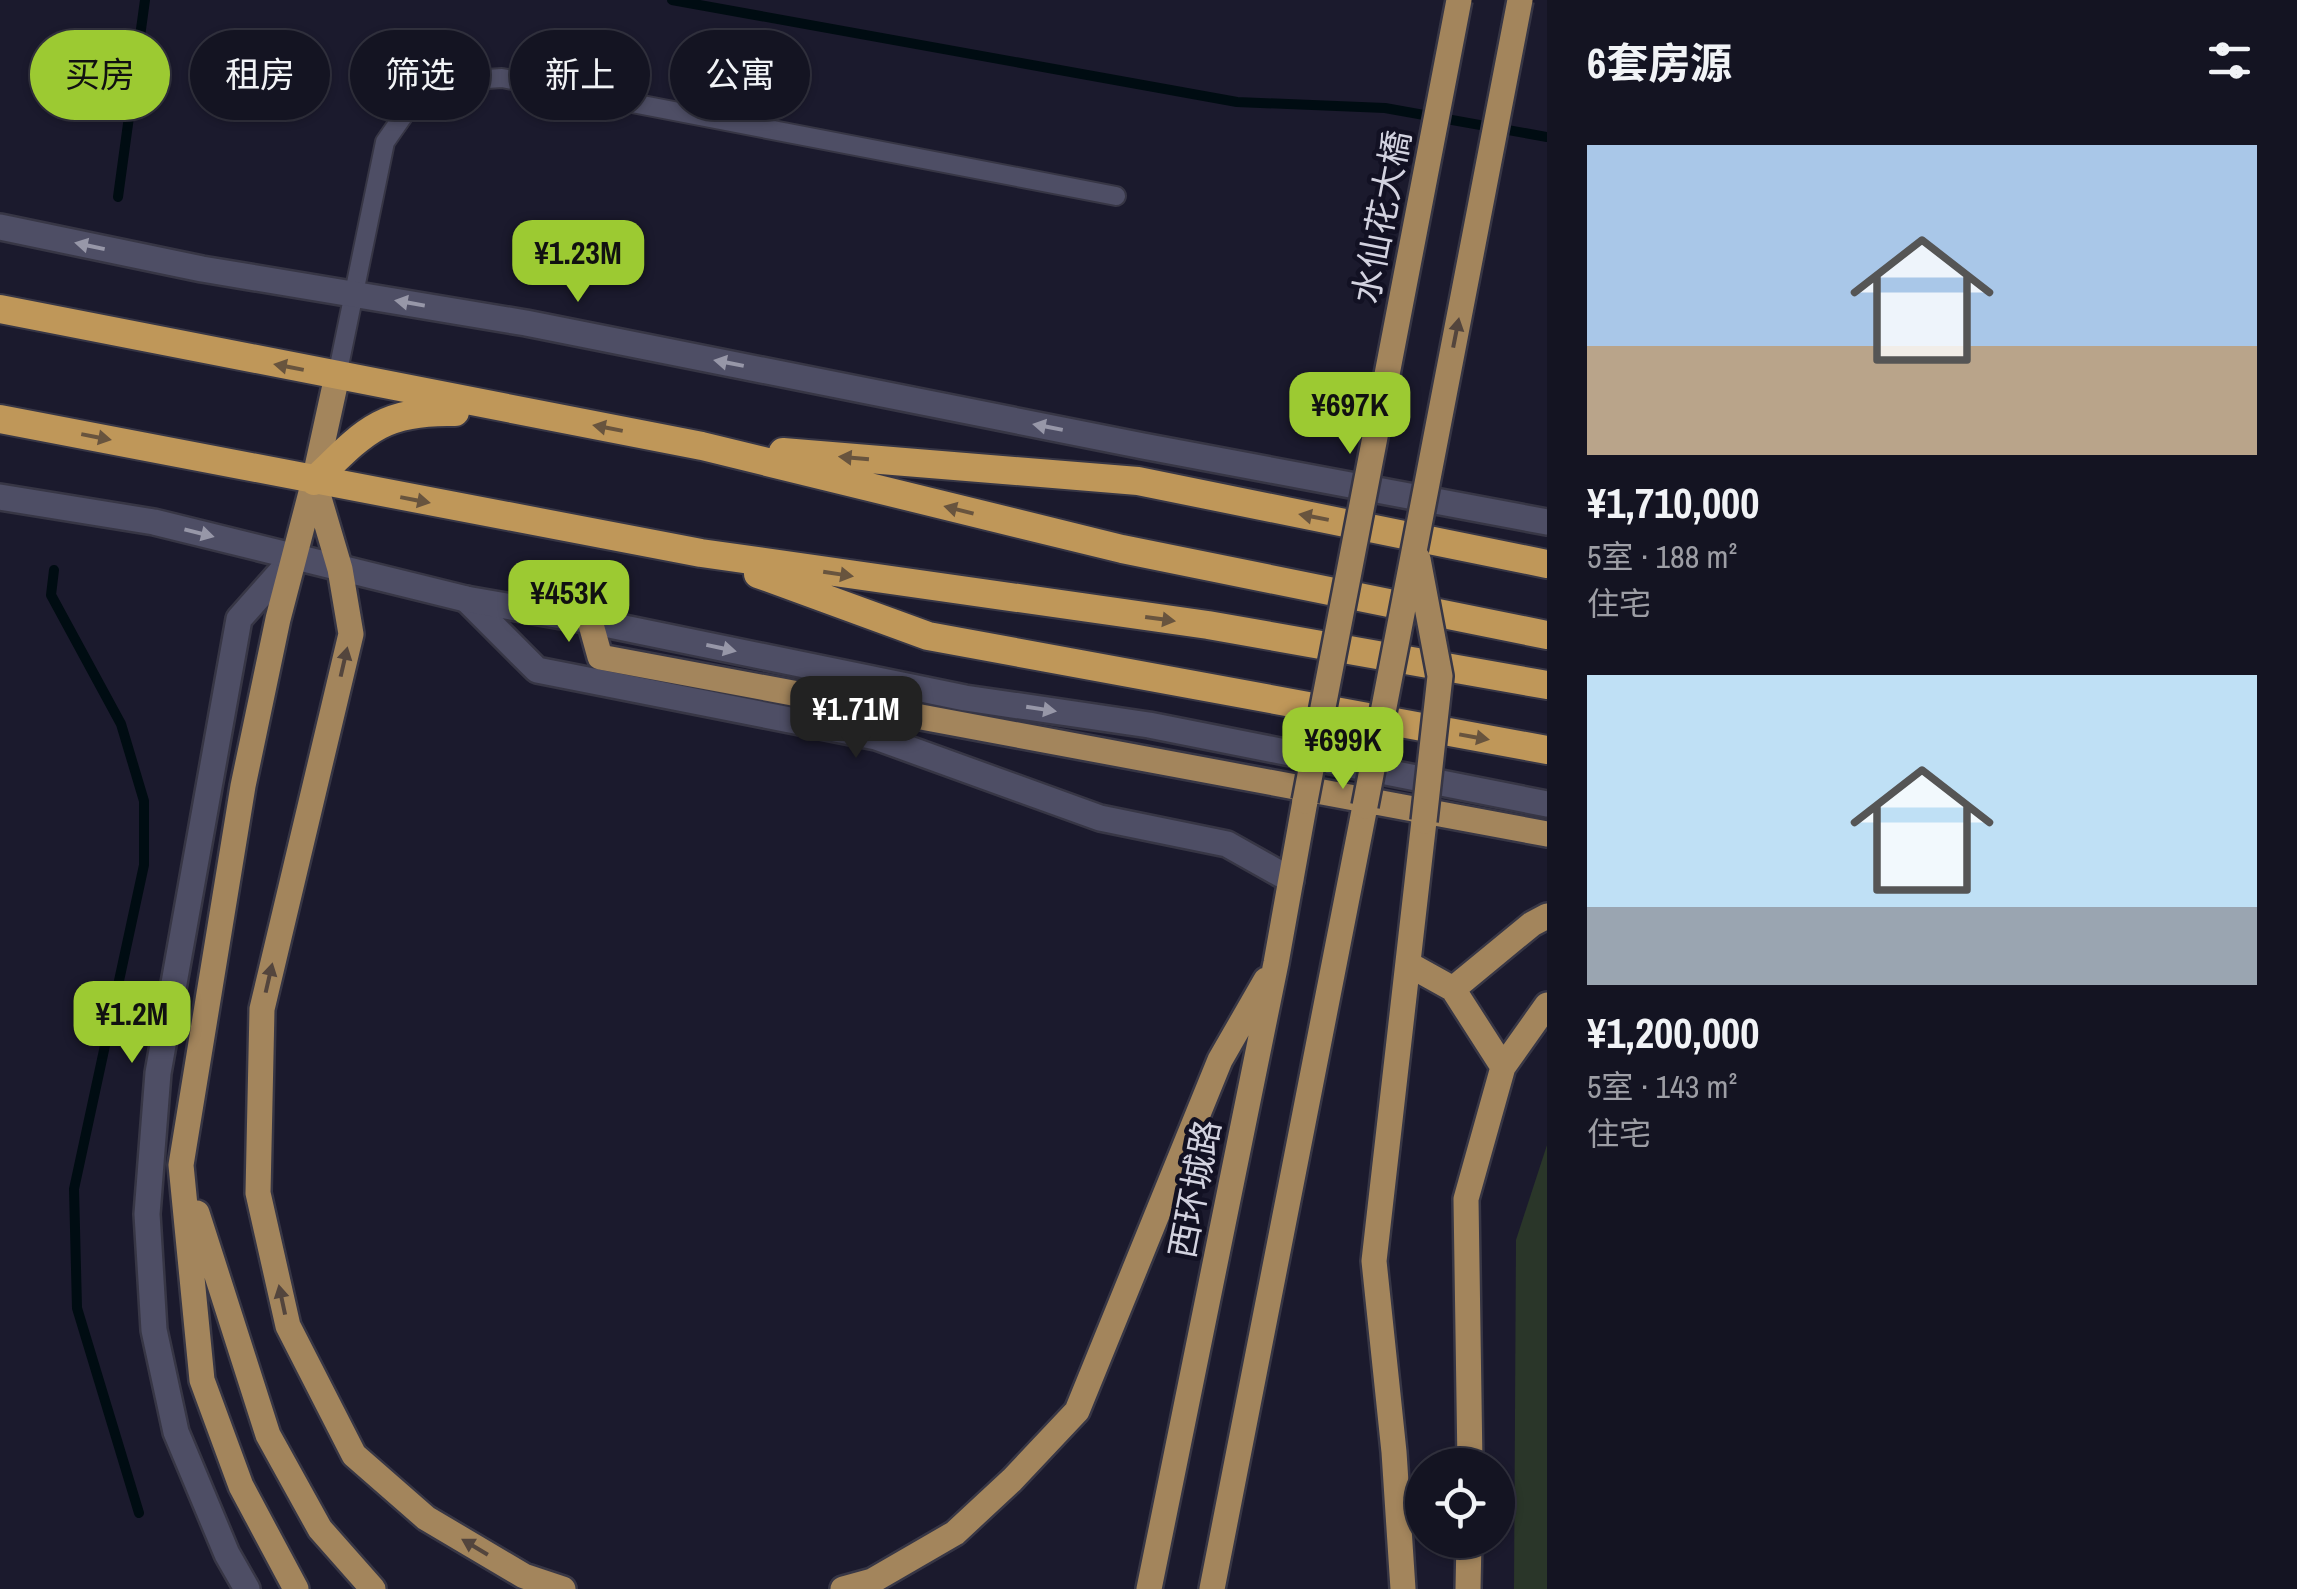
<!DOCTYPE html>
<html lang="zh">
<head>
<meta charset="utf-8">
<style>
  body { margin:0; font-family:"Archivo Narrow","Noto Sans SC",sans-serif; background:#21212f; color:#f1f3f6; height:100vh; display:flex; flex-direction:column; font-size:38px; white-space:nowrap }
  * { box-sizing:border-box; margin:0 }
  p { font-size:32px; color:#9d9ea5 }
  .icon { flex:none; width:55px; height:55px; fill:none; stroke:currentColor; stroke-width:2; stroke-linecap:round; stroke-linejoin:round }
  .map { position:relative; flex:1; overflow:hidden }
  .panel { display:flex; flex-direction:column; background:#141422; width:750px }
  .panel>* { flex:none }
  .hud { position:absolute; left:30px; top:30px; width:950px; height:90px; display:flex; gap:20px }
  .controls { position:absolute; left:1405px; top:1448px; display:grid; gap:20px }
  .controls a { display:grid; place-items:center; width:110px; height:110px; border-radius:50%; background:#141422; box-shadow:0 2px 8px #0004,0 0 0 2px #333340; font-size:50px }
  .price { position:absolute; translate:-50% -85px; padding:0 22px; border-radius:20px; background:#9cca32; color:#111; font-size:32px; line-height:65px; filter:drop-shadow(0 2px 5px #0008) }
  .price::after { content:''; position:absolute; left:50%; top:60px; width:30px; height:22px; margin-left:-15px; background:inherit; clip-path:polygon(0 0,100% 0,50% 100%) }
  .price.current { background:#222; color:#fff }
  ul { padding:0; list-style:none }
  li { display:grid; align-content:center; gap:20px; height:530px; padding:0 40px }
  li span { display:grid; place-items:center; height:310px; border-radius:0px; color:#555 }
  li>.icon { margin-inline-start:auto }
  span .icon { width:180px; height:180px; fill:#fffc; stroke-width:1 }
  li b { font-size:42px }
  h2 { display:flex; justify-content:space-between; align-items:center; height:120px; padding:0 40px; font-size:42px }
  .pill { padding:0 35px; border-radius:45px; background:#141422; box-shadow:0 2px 8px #0004,0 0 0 2px #333340; font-size:35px; line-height:90px }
  .pill.current { background:#9cca32; color:#111 }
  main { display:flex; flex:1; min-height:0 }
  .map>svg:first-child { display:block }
</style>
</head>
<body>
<main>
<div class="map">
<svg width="1547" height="1589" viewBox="0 0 1547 1589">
  <rect width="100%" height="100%" fill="#1b1a2d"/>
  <path fill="#2a3629" d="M1547,1145V1589H1514L1516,1240Z"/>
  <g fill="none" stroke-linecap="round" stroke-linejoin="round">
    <path stroke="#000c12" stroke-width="10" d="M672,0L1237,102L1385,108L1547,137
      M118,197L145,0
      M54,570L51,595L121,724L144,801V865L74,1189L77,1308L139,1513"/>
    <defs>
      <path id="service" d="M337,376L385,142L408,109L442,82L502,78L1116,196"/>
      <path id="minor" d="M466,599L537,670L876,737L1100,818L1227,844L1291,880
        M247,1589L227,1554L176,1432L154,1330L147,1214L158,1073L239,619L294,557"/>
      <path id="tertiary" d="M0,227L202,269L526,323L1143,446L1547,522
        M0,497L154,522L466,599L590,621L965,698L1149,725L1547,804"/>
      <path id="primary" d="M314,481L340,569L351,634L262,1009L258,1193L288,1326L354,1455L426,1518L524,1576L563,1589
        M590,621L600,657L1547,834
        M1408,964L1453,989L1503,1067
        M1453,989L1532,924L1547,916
        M197,1213L268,1435L320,1529L373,1589
        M1470,1465L1466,1199L1503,1067L1547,1005
        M296,1589L241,1486L202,1380L181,1165L243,786L278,619L314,481L337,376
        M843,1589L872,1581L955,1533L1012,1480L1077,1411L1220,1060L1266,980
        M1149,1589L1276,963L1305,801
        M1212,1589L1365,806
        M1403,1589L1394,1452L1374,1261L1424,821
        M1468,1589L1469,1540"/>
      <path id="trunk" d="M0,309L702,446L1122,549L1547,635
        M0,419L701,553L1208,625L1547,685
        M783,452L1138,481L1547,564
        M314,481C364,432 381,410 455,412
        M758,574L928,636L1547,750"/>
    </defs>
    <use href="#service" stroke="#373645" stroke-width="22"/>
    <use href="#minor" stroke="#373645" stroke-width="30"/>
    <use href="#tertiary" stroke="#373645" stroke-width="30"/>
    <use href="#primary" stroke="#373645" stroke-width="30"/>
    <use href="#trunk" stroke="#373645" stroke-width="32"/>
    <use href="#service" stroke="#4e4e65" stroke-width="18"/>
    <use href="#minor" stroke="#4e4e65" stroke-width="25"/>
    <use href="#tertiary" stroke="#4e4e65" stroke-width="25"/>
    <use href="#primary" stroke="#a3855c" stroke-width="25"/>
    <use href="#trunk" stroke="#bf9759" stroke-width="28"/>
    <defs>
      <path id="primary-bridge" d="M1418,559L1440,676L1424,821
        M1305,801L1459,0
        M1365,806L1520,0"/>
    </defs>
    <use href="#primary-bridge" stroke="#373645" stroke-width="30" stroke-linecap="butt"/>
    <use href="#primary-bridge" stroke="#a3855c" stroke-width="25"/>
  </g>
  <defs><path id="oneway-solid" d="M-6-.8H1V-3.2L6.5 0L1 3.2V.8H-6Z" transform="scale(2.5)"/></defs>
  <g fill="#9797a8">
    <use href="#oneway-solid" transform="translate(90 246) rotate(-168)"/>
    <use href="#oneway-solid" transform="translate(410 303) rotate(-170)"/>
    <use href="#oneway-solid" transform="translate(729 363) rotate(-169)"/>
    <use href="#oneway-solid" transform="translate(1048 427) rotate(-169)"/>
    <use href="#oneway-solid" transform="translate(199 533) rotate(14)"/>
    <use href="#oneway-solid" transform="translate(721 648) rotate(12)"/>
    <use href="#oneway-solid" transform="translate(1041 709) rotate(9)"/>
  </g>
  <g fill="#53453d">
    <use href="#oneway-solid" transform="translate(1456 333) rotate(-79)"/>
    <use href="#oneway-solid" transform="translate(344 662) rotate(-77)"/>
    <use href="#oneway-solid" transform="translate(269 978) rotate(-77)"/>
    <use href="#oneway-solid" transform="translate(282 1300) rotate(-102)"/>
    <use href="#oneway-solid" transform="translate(475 1547) rotate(-149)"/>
  </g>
  <g fill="#68543e">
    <use href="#oneway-solid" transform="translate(289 367) rotate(-169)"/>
    <use href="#oneway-solid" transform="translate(608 428) rotate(-169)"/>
    <use href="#oneway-solid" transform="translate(96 437) rotate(11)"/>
    <use href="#oneway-solid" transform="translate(854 458) rotate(-175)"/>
    <use href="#oneway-solid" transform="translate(415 500) rotate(11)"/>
    <use href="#oneway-solid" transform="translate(959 510) rotate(-166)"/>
    <use href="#oneway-solid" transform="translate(1314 517) rotate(-169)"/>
    <use href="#oneway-solid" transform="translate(838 574) rotate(9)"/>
    <use href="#oneway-solid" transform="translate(1160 619) rotate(8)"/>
    <use href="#oneway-solid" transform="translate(1474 737) rotate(10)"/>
  </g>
  <g text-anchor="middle" stroke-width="9" stroke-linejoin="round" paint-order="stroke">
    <g font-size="35" fill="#d2d2df" stroke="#121123">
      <text transform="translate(1382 217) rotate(-79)" y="12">水仙花大橋</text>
      <text transform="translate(1195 1189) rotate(-79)" y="12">西环城路</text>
    </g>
  </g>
</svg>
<div class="controls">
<a><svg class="icon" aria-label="locate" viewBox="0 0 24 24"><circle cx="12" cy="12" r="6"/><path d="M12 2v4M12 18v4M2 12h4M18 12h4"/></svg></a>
</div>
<b class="price" style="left:578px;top:305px">¥1.23M</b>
<b class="price" style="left:1350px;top:457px">¥697K</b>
<b class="price" style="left:569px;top:645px">¥453K</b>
<b class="price current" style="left:856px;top:761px">¥1.71M</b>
<b class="price" style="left:1343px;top:792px">¥699K</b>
<b class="price" style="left:132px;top:1066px">¥1.2M</b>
<div class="hud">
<a class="pill current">买房</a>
<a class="pill">租房</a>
<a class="pill">筛选</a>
<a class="pill">新上</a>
<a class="pill">公寓</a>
</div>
</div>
<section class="panel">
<h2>6套房源<svg class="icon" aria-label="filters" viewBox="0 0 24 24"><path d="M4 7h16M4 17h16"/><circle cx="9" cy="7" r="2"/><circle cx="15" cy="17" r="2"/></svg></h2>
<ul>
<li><span style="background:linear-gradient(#a9c7e8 65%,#b9a48a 0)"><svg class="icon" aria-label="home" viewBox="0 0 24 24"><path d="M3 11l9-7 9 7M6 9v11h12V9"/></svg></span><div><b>¥1,710,000</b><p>5室 · 188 m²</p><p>住宅</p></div></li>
<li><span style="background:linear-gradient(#bfe0f5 75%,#9aa5b1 0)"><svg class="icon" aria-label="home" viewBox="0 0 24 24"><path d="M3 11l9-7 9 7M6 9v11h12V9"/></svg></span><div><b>¥1,200,000</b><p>5室 · 143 m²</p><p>住宅</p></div></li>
</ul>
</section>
</main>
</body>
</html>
